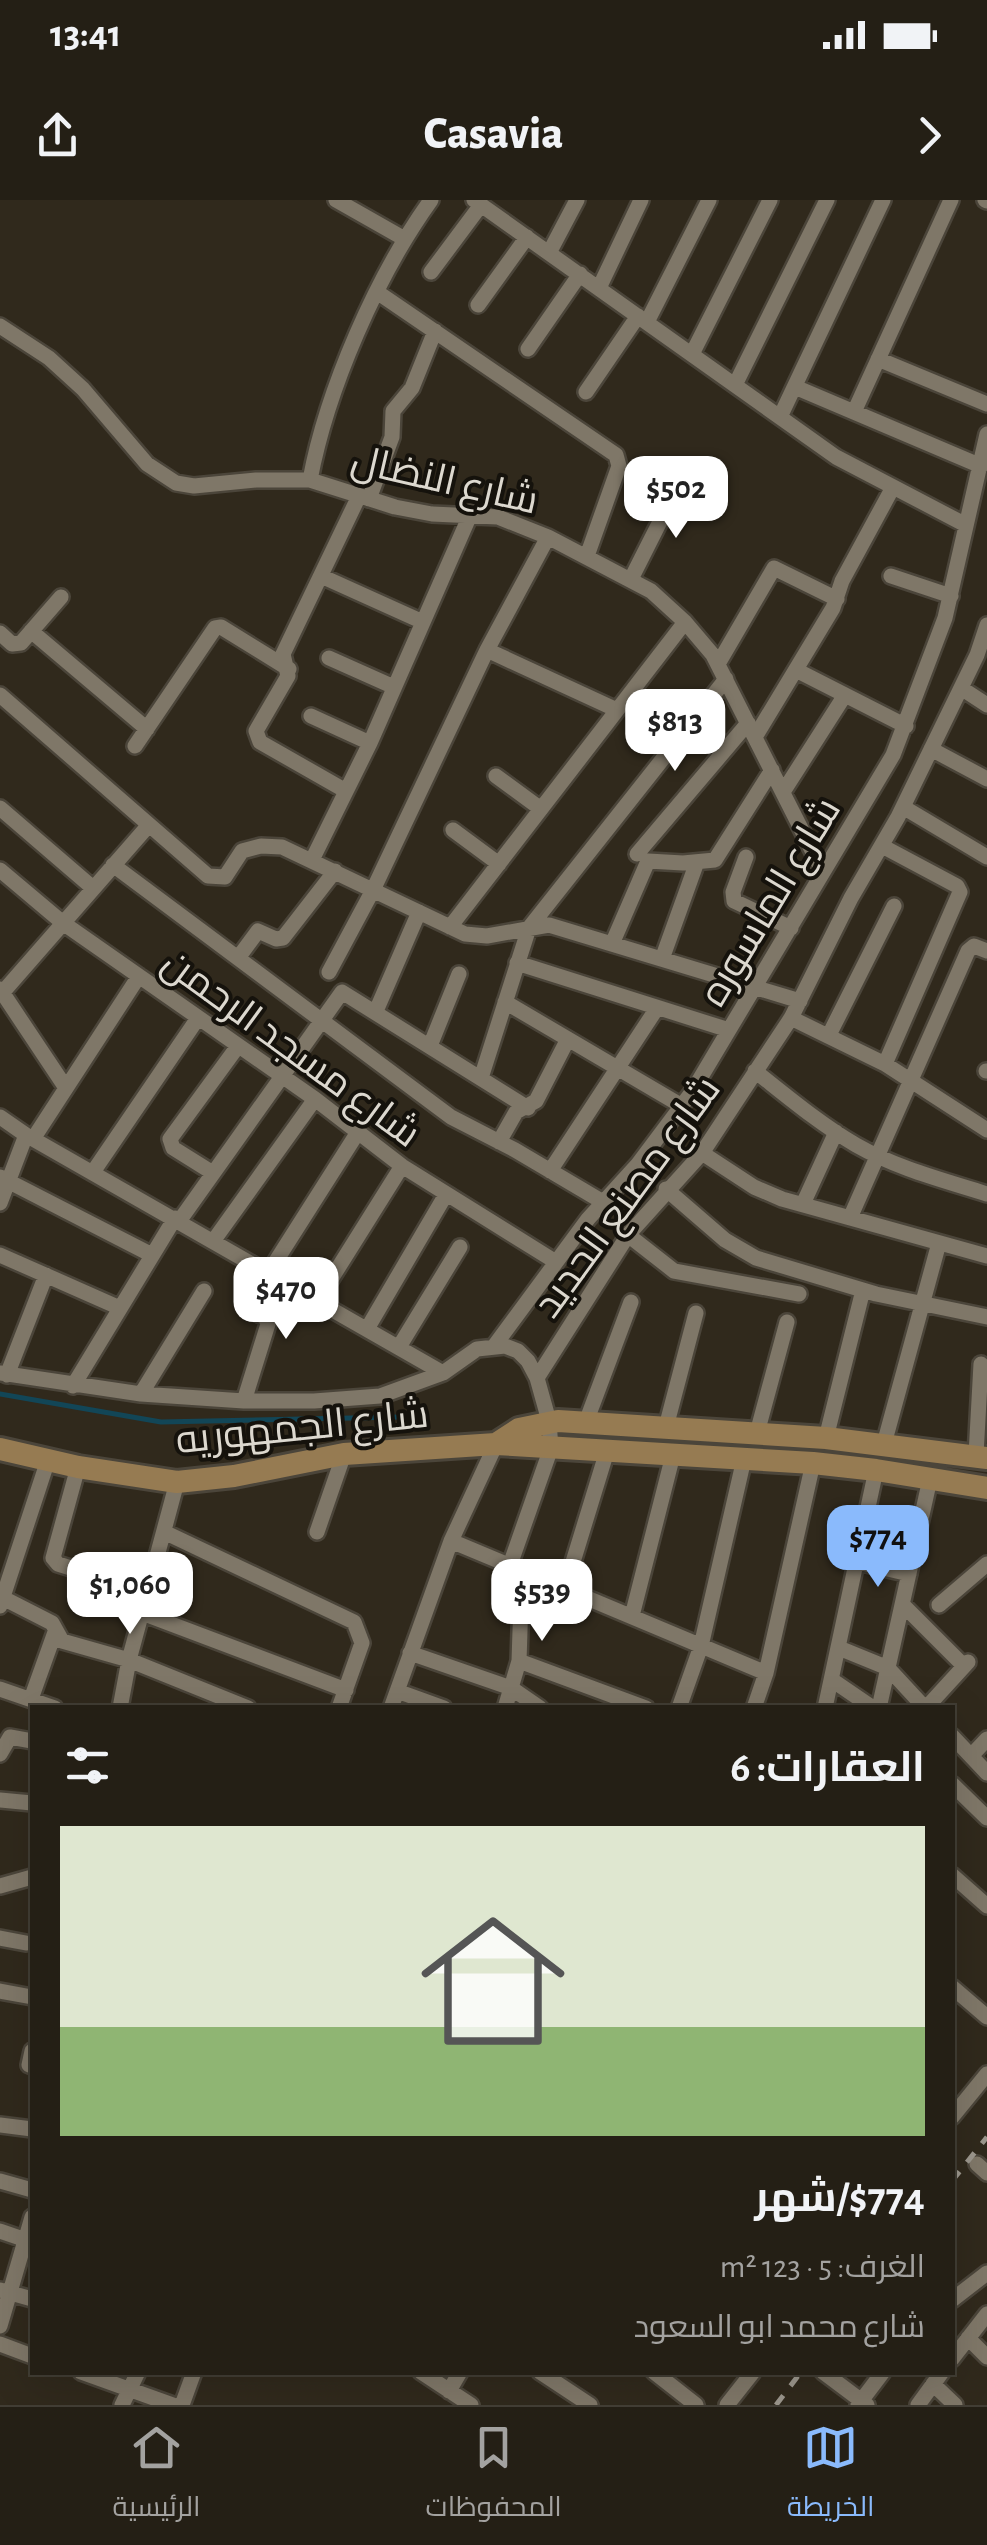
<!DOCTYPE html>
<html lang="ar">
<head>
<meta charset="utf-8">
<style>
  body { margin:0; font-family:"Alegreya Sans",Cairo,sans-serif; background:#2c271e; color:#f1f3f6; direction:rtl; height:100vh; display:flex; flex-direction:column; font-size:38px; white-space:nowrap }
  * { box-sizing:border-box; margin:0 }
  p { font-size:32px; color:#a3a2a0 }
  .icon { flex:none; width:55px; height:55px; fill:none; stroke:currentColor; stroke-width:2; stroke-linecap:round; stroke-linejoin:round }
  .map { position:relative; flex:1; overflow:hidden; direction:ltr }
  .details { position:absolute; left:30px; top:1505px; width:925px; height:670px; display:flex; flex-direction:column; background:#241f15; border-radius:0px; box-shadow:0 10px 40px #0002,0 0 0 2px #413d34; direction:rtl }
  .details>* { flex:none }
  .price { position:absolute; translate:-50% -85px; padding:0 22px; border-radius:20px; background:#fff; color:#222; font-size:32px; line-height:65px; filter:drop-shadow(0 2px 5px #0008) }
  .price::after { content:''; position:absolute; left:50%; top:60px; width:30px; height:22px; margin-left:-15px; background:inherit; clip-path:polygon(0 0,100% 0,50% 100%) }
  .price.active { background:#8abafc; color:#111 }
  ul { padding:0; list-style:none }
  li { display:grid; align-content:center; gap:20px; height:530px; padding:0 30px }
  li span { display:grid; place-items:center; height:310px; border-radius:0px; color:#555 }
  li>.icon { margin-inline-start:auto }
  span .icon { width:180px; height:180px; fill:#fffc; stroke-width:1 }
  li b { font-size:42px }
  h2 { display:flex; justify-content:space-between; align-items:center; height:120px; padding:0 30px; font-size:42px }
  .status { display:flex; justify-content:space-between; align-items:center; height:70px; padding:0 50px; background:#241f15; direction:ltr }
  .status svg { height:28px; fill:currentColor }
  header { display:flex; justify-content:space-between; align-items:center; height:130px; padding:0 30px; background:#241f15; font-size:45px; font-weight:800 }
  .tabs { display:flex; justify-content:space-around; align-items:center; height:140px; border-top:2px solid #413d34; background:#241f15; font-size:28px; color:#a3a2a0 }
  .tabs a { display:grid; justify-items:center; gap:5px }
  .tabs .active { color:#8abafc }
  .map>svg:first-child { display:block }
</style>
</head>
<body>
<div class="status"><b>13:41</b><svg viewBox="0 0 49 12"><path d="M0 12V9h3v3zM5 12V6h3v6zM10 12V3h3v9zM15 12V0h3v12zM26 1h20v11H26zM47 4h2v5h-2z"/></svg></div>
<header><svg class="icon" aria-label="forward" viewBox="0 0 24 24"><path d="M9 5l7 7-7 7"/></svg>Casavia<svg class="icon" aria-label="share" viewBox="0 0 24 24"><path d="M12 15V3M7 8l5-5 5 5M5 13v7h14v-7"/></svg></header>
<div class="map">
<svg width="987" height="2205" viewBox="0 0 987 2205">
  <rect width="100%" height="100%" fill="#30291c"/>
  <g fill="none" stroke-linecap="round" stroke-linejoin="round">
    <path stroke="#124657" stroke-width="5" d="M0,1194L161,1222L400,1217"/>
    <defs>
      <path id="street" d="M336,0L403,38
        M474,0L836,257L966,325
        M985,0L987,1
        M549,53L577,0
        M431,72L481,5
        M599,88L641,0
        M377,92L616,255L619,266L587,356
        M478,105L527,37
        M647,122L709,0
        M0,126L49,158L83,189L147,264L176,283L194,286L256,280H310L395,307L432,314L498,317L548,337L651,391L685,422L713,455L823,672
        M528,149L580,74
        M692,154L770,0
        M878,159L987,204
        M735,185L827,0
        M795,187L981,266
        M586,192L638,116
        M854,212L951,0
        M780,217L883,0
        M310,280C327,189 377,75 431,0
        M369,299L392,237L393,211L412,188L435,131
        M321,376L423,422
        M891,376L951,396
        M631,379L680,282
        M31,431L147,529
        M0,433L12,444L21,443L61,397
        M487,450L617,510
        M329,458L394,487
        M718,464L774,368L837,399
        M796,470L906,526
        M961,488L987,505
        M0,495L208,676L225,677L242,651L261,646L282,647L465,734L487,736L549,725L800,801
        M311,516L370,543
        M755,537L833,408L842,381L892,289
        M135,546L215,428L221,427L289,469
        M931,549L987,579
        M496,576L541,609
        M346,591L260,542L256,531L288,476L283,454L359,296
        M783,592L845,495
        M903,607L987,657
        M0,608L93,688
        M453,630L499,664
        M882,646L957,686L960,692L885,864
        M637,654L748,523
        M746,657L733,692L734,701L791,728
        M312,660L370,543L471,313
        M113,665L451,917L515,950L603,1002
        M0,670L63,723L315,899L402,966L556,1062
        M450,727L685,422
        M612,744L648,661L683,663L715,660L772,570
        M238,758L258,731L276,739L283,738L335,671
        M662,759L697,662
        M517,763L729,830
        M329,772L373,690L487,450L548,337
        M0,789L66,888
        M3,792L148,626
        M505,802L682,906
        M376,811L419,712
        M791,818L885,864L987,930
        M829,835L894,706
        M430,846L459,774
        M755,871C788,897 820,924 856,945C896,968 943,980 987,994
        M986,871H987
        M481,878L529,728L726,479
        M0,917L26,935L443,1173
        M33,939L139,776
        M499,942L516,912L536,901L568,839
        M702,953L754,987L782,999L987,1056
        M550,971L657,808
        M93,972L198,818
        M213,973L173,948L170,939L238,846
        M0,977L152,1055
        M666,989L725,1040L756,1058L876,1094L987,1117
        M0,1003L26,935
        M803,1004L836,932
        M850,1018L968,751L974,746L987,751
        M180,1020L342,792L528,908
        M628,1035L674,1071L799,1094
        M214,1040L315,899
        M0,1055L120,1108
        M269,1072L358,932
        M318,1100L402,966
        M367,1129L445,996
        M495,1145L588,1019L638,964L692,892L893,555L945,418L987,234
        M399,1147L460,1047
        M0,1173L141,1194L244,1201H314L380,1196L443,1173L477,1149L505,1146L518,1151L528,1161L537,1178L549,1221L551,1248L510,1365
        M7,1175L46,1075
        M537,1178L628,1035L702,953L791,818L851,698L898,617L977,455L987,425
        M73,1186L175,1018
        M141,1194L204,1091
        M244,1201L268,1124L265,1117L250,1110
        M586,1222L631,1102
        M666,1227L696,1113
        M757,1233L787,1122
        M826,1238L863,1090
        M884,1244L939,1043
        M976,1255L981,1164
        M78,1267L53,1358L58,1364L147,1392
        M164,1332L354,1422L362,1443L339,1508
        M317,1332L344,1254
        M451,1341L766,1473
        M858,1362L909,1374
        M565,1388L607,1251
        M3,1398L52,1423L62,1441L129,1460L248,1508
        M902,1404L964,1466
        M939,1405L987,1364
        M0,1406L48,1260
        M142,1413L346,1490
        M632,1416L673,1255
        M839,1448L888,1468L925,1508
        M410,1453L511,1488L540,1508
        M519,1461L646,1508
        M832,1480L873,1508
        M0,1489L55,1508
        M397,1491L444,1508
        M31,1499L55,1432
        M120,1508L129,1460L177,1282
        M391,1508L451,1341L496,1244
        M505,1508L519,1461L522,1370
        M679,1508L701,1446L744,1259
        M754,1508L766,1473L813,1263
        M825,1508L876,1270
        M879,1508L930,1279
        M926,1508L968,1462
        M952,1536L987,1573
        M0,1554L10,1537L32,1541
        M971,1556L987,1539
        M952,1584L987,1618
        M0,1600L32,1603
        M952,1675L987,1706
        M0,1686L32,1677
        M0,1738L26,1743
        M952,1787L987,1817
        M0,1791L32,1797
        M29,1865L32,1851
        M952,1917L987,1874
        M0,1925L32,1929
        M977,1964L987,1973
        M0,1981L32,1990
        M0,2031L32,2042
        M0,2090L32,2099
        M952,2100L987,2073
        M0,2126L32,2017
        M968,2138L987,2157
        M0,2144L32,2156
        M952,2159L987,2114
        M81,2172L173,2205
        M421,2172L471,2205
        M540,2172L590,2205
        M654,2172L696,2205
        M823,2172L867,2205
        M933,2184L955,2205
        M449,2191L460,2172
        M122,2205L138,2172
        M182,2205L194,2172
        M727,2205L753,2172
        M858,2205L883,2172
        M918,2205L942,2172"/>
      <path id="secondary" d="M496,1244L519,1229L558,1221L826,1238L987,1258
        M0,1249L78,1267L177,1282L234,1276L344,1254L496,1244L813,1263L876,1270L987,1288"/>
    </defs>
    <use href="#street" stroke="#4b453a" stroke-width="20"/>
    <use href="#secondary" stroke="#4b453a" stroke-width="28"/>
    <use href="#street" stroke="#7f7768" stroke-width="15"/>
    <use href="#secondary" stroke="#967b52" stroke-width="22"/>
    <path stroke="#9b968c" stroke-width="5" stroke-dasharray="12 12" stroke-linecap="butt" d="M952,1981L987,1937
      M776,2205L801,2172"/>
  </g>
  <g text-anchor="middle" stroke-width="8" stroke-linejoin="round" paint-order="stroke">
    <g font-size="40" fill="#dcd8cf" stroke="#15120c">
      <text transform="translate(445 279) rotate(13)" y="14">شارع النضال</text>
      <text transform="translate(769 701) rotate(-59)" y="14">شارع الماسوره</text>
      <text transform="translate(292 847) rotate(36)" y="14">شارع مسجد الرحمن</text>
      <text transform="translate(626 996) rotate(-54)" y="14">شارع مصنع الحديد</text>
      <text transform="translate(302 1226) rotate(-6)" y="14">شارع الجمهوريه</text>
    </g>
  </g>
</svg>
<b class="price" style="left:676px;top:341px">$502</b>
<b class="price" style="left:675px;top:574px">$813</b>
<b class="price" style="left:286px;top:1142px">$470</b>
<b class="price active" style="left:878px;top:1390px">$774</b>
<b class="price" style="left:130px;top:1437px">$1,060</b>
<b class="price" style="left:542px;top:1444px">$539</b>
<section class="details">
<h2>العقارات: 6<svg class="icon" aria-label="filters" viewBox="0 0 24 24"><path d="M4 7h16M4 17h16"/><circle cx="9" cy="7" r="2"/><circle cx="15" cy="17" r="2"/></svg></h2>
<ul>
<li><span style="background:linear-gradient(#dfe7d0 65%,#8fb573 0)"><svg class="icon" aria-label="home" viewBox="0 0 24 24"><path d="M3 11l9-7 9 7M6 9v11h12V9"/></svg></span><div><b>$774/شهر</b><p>الغرف: 5 · 123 m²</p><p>شارع محمد ابو السعود</p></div></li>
</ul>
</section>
</div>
<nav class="tabs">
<a class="active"><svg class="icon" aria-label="map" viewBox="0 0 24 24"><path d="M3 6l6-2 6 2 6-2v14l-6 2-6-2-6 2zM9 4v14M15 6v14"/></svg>الخريطة</a>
<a><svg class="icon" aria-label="saved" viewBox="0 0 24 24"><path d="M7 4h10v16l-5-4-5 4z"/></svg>المحفوظات</a>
<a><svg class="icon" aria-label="home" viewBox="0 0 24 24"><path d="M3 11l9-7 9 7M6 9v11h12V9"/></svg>الرئيسية</a>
</nav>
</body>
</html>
